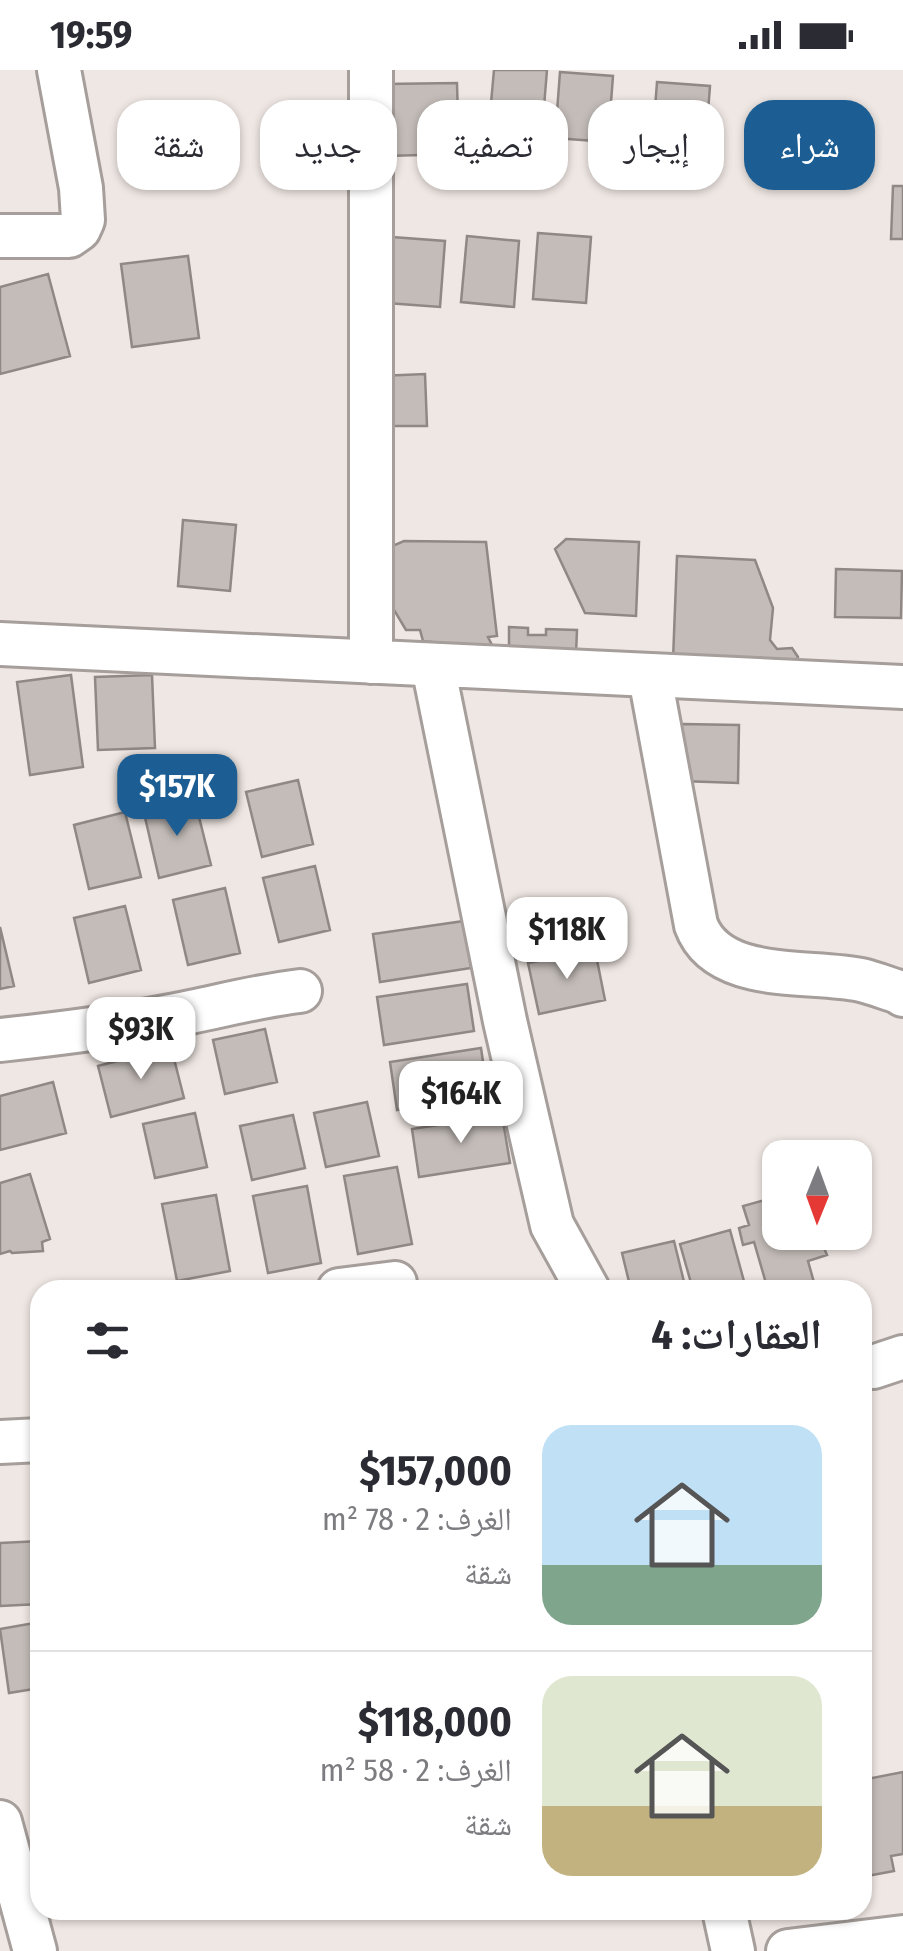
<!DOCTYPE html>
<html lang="ar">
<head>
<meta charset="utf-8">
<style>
  body { margin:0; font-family:"Fira Sans Condensed","Noto Naskh Arabic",sans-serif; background:#f7f7f7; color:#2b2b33; direction:rtl; height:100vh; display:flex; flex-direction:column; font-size:38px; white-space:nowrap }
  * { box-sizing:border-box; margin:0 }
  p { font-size:32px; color:#7c7c81 }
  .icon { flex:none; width:55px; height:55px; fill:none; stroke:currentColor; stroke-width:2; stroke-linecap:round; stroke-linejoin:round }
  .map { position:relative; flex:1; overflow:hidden; direction:ltr }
  .sheet { position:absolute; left:30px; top:1210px; width:842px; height:640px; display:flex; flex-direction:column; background:#fff; border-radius:30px; box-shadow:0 2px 8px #0004; direction:rtl }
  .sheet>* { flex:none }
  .banner { position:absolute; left:30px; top:30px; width:845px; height:90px; direction:rtl; display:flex; gap:20px }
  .needle { width:65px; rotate:181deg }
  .fabs { position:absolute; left:762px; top:1070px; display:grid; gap:20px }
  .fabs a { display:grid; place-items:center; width:110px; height:110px; border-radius:20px; background:#fff; box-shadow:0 2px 8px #0004; font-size:50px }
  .price { position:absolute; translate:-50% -85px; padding:0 22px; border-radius:20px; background:#fff; color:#222; font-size:32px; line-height:65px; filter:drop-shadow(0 2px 5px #0008) }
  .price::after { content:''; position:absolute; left:50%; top:60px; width:30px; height:22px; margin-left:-15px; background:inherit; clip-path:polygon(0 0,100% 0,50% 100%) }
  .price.on { background:#1c5e93; color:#fff }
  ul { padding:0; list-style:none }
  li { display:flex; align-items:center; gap:30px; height:250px; padding:0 50px }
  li+li { border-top:2px solid #e1e1e2 }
  li span { display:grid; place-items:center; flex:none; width:280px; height:200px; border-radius:30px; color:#555 }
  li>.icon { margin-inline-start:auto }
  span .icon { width:120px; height:120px; fill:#fffc; stroke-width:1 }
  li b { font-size:42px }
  h2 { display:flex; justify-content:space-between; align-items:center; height:120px; padding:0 50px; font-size:42px }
  .chip { padding:0 35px; border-radius:30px; background:#fff; box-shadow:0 2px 8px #0004; font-size:35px; line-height:90px }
  .chip.on { background:#1c5e93; color:#fff }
  .status { display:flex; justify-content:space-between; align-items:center; height:70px; padding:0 50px; background:#fff; direction:ltr }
  .status svg { height:28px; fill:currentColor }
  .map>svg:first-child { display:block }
</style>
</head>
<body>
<div class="status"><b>19:59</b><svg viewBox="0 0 49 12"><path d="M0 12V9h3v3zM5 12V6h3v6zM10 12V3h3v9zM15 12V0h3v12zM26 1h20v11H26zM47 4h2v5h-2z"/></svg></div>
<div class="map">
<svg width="903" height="1881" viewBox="0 0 903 1881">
  <rect width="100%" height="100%" fill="#efe7e3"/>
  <path fill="#c3bcb8" stroke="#8f8885" stroke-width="2.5" d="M494,0H547L543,49L490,44Z
    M560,2L613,6L608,72L555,68Z
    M657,12L710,16L705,82L652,78Z
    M457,13L459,84L385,86L384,14Z
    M893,116H903V169H891Z
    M538,163L591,167L586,233L533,229Z
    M467,166L519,171L514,237L461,232Z
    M392,167L445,171L440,237L387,233Z
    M188,186L199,268L132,277L121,194Z
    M48,204L70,286L0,304V217Z
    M425,304L427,356H381L379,306Z
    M183,450L236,455L230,521L178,516Z
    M566,469L639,472L636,546L585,543L555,479Z
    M404,471L486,472L497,566L488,567L494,579L423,571L420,560H406L391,535L390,477Z
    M677,486L755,490L773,538L770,570L777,579L792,578L798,587L795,595L673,590Z
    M836,499L902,501L901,548L835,547Z
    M509,557L528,558V565H546V559L577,560L576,584L509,583Z
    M71,605L83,697L30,705L17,612Z
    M152,605L155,678L98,680L95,607Z
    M682,654L739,655L738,713L681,711Z
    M298,710L313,774L262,787L246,722Z
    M195,731L211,795L159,808L144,743Z
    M125,742L141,807L89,819L74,755Z
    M315,796L330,860L279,872L263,808Z
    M225,818L240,883L188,895L173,830Z
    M125,836L141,900L89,913L74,848Z
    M464,851L471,898L380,912L373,864Z
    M0,857L14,916L0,919Z
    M595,880L605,930L539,944L528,893Z
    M467,914L474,961L384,975L377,927Z
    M265,959L277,1012L225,1024L213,970Z
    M171,977L184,1028L111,1047L98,996Z
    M481,978L488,1026L397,1040L390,992Z
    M53,1012L66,1063L0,1080V1026Z
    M367,1032L379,1086L326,1097L314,1043Z
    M195,1043L207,1097L155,1108L143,1054Z
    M293,1045L305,1098L252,1110L240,1056Z
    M502,1045L510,1093L419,1107L412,1059Z
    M397,1097L412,1174L358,1184L344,1106Z
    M30,1104L50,1169L42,1172L43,1181L12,1183L10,1181L0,1184V1113Z
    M307,1116L321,1193L268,1203L253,1126Z
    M216,1125L230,1201L177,1211L162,1134Z
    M780,1126V1162H834L838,1174L824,1178L827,1185L808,1191L815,1216L800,1220H768L754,1172L743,1175L739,1158L749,1155L743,1136Z
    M730,1160L745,1215L728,1220H693L680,1174Z
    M674,1171L686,1220H631L622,1183Z
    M40,1471V1534L0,1536V1473Z
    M40,1552V1618L9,1623L0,1559Z
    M903,1702V1784L891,1786L894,1801L862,1807V1710Z"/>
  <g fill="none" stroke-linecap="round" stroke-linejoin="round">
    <defs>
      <path id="minor" d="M371,0V592
        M0,166H69L79,159L83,150L81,118L59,0
        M0,574L903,617
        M433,596L505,951L552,1155L588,1220
        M650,607L696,855C718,914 809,899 861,910C874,913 886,918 899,922L903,925
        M0,970C57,964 114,957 170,946C214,938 256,926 300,921
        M339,1220L395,1213
        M873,1297L903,1287
        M0,1372L40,1370
        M0,1752L35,1881
        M724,1840L733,1881
        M788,1881L903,1867"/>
    </defs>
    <use href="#minor" stroke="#a59e9a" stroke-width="48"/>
    <use href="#minor" stroke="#fff" stroke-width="42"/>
  </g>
</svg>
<div class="fabs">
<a><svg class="needle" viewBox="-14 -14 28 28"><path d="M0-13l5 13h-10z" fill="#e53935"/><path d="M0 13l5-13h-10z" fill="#7c7c81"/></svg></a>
</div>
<b class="price on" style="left:177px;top:769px">$157K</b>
<b class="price" style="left:567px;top:912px">$118K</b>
<b class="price" style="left:141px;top:1012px">$93K</b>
<b class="price" style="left:461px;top:1076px">$164K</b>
<div class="banner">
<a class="chip on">شراء</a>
<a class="chip">إيجار</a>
<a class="chip">تصفية</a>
<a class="chip">جديد</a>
<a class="chip">شقة</a>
</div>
<section class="sheet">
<h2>العقارات: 4<svg class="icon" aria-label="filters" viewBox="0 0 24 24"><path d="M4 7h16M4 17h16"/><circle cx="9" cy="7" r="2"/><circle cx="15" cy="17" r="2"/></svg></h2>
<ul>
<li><span style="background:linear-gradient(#bfe0f5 70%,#7fa58c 0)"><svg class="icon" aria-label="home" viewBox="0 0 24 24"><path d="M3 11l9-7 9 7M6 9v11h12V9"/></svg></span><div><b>$157,000</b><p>الغرف: 2 · 78 m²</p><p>شقة</p></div></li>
<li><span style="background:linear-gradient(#dfe7d0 65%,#c2b280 0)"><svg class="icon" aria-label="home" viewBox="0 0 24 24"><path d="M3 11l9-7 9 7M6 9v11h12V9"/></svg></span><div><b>$118,000</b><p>الغرف: 2 · 58 m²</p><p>شقة</p></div></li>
</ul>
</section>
</div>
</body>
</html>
